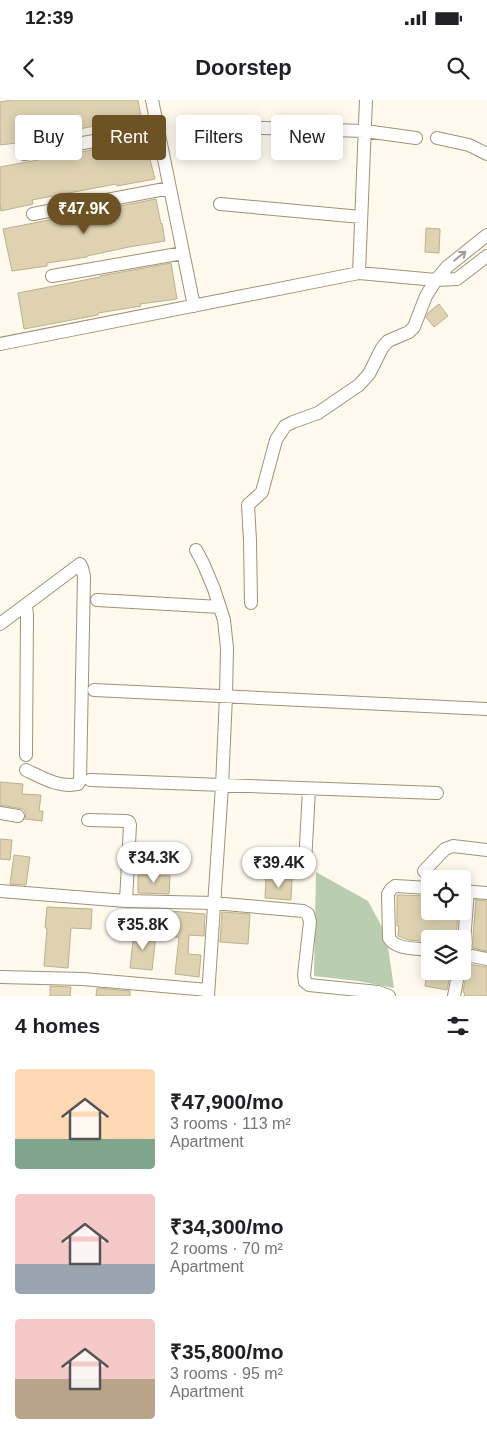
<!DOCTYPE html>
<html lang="en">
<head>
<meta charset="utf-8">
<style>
  body { margin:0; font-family:Helvetica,sans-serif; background:#f2f2f2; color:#202124; height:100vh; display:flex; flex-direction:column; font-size:19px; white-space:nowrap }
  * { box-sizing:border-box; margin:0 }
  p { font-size:16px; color:#757577 }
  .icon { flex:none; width:28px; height:28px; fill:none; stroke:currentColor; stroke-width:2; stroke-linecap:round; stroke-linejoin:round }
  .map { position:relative; height:896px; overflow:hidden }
  .sheet { display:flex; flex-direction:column; background:#fff; flex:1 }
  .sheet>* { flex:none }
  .guide { position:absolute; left:15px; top:15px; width:458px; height:45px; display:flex; gap:10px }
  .fabs { position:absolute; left:421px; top:770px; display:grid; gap:10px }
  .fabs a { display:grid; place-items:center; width:50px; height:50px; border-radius:5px; background:#fff; box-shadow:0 2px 12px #0003; font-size:25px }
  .price { position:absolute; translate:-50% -42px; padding:0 11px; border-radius:18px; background:#fff; color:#222; font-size:16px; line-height:32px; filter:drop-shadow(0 1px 2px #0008) }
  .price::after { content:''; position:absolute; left:50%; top:30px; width:15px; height:11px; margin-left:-8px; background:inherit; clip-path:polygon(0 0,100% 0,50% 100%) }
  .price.selected { background:#6d5224; color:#fff }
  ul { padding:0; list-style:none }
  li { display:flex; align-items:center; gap:15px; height:125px; padding:0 15px }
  li span { display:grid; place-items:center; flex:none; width:140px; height:100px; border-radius:5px; color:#555 }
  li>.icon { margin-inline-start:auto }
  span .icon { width:60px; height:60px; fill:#fffc; stroke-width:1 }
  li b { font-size:21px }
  h2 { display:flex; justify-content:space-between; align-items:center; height:60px; padding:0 15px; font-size:21px }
  .pill { padding:0 18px; border-radius:5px; background:#fff; box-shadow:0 2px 12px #0003; font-size:18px; line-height:45px }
  .pill.selected { background:#6d5224; color:#fff }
  .status { display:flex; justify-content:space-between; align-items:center; height:35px; padding:0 25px; background:#fff; direction:ltr }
  .status svg { height:14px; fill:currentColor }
  header { display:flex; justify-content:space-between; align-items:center; height:65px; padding:0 15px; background:#fff; font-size:22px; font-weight:800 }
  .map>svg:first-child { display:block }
</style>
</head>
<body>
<div class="status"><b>12:39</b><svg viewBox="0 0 49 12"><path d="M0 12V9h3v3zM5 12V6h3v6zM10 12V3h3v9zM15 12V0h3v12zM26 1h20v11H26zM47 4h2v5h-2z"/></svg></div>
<header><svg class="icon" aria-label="back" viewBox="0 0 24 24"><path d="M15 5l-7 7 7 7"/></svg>Doorstep<svg class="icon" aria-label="search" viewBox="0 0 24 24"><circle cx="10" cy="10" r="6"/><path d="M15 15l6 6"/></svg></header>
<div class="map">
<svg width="487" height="896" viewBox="0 0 487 896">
  <rect width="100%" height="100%" fill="#fffaed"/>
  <path fill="#b9cdaf" d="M316,772L368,801L382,827L388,847L394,888L358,881L314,876Z"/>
  <path fill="#ded2b1" stroke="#bdb091" d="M11,0H138L141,17L43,36V38L24,41V42L0,45V2Z
    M145,40L155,79L117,86L116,84L32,100L33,104L1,111L0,104V67Z
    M156,99L161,124L162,123L165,141L129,147L87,156V157L47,163V166L12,171L3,129Z
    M426,128L440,129L439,153L425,152Z
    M171,163L177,199L140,204L141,206L98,213V215L24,229L18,193L100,177V176Z
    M439,204L448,216L434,227L426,217L429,212Z
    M0,682L23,684L22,694L41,695L39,711H43L42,721L25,719L26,714L23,709L0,705Z
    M0,739L12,740L10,760L0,759Z
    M14,755L30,757L26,785L10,784Z
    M138,775L170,776L169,794L138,793Z
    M266,777L292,779L291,800L265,798Z
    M397,795L430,796V811H458L456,839H430V842L409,840L398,836L399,826H397Z
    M476,800L487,801V851L472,848Z
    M47,807L92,809L91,829L71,828L68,868L44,866L47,828H45Z
    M170,811L205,814L204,836L189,835L188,854L201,855L199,877L175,874L179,837H168Z
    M222,812L250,814L248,844L220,842Z
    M134,832L156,835L152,870L130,868Z
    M468,864L487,867V896H464L465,893L463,892Z
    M427,871H449L448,874H450L447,890L425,886Z
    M50,886L71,887L70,896H50Z
    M97,888L130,891V896H96Z"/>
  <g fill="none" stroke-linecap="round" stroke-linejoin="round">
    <defs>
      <path id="minor" d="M152,0L194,206
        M232,27L365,31L416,38
        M437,38L469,45L487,54
        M24,54L158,29
        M220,104L361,117
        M33,114L170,88
        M359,173L366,0
        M52,176L183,153
        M0,244L359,173L436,180L457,179L487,156
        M196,450L203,463L214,489L224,520L227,548L226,596L222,686L208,896
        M97,500L220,507
        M251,503L250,440L248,405L262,392L276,340L285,326L293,322L318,313L359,285L369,274L382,248L388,241L409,232L414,227L426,196L436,180L447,167L487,135
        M26,506L27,515L26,655
        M0,524L80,464L82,468L84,476L80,680L78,684C59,688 43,678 26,670
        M94,590L487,609
        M90,680L437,693
        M0,713L18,716
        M88,720L126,721L129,722L130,725L126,801
        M305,764L309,689
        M424,771L445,749L453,746L487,750
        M430,788L395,786L391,789L388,794L389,838C396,850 417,848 430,850
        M0,791L126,801L213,803L303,811L308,814L310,822L304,875L305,882L309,885L378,892L389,896
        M462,791L487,793
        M462,854L487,859
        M463,854L468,791
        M0,877L83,879L208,890
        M454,896L458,875"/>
    </defs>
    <use href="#minor" stroke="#9f9375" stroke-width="14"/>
    <use href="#minor" stroke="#fff" stroke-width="12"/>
  </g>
  <defs><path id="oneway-shaft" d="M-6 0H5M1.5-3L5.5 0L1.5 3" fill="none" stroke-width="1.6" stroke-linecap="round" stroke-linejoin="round" transform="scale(1.25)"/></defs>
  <use stroke="#a09e98" href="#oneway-shaft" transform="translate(460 156) rotate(-39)"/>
</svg>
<div class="fabs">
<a><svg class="icon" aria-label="locate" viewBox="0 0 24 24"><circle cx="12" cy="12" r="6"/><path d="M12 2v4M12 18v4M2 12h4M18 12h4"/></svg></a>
<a><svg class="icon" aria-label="layers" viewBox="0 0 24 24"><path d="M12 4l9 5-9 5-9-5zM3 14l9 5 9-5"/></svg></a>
</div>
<b class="price selected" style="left:84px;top:135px">₹47.9K</b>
<b class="price" style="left:154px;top:784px">₹34.3K</b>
<b class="price" style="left:279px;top:789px">₹39.4K</b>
<b class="price" style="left:143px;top:851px">₹35.8K</b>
<div class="guide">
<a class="pill">Buy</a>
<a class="pill selected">Rent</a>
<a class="pill">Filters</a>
<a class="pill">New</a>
</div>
</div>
<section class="sheet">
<h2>4 homes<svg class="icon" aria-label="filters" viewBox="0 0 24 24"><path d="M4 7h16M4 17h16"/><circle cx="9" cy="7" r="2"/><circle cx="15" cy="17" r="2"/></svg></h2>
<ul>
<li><span style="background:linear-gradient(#ffd9b3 70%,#7fa58c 0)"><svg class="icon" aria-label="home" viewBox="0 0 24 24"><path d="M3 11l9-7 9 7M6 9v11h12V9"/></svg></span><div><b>₹47,900/mo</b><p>3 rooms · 113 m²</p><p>Apartment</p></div></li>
<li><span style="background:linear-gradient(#f6c9c9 70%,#9aa5b1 0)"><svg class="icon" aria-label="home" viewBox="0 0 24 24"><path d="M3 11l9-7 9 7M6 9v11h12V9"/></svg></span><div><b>₹34,300/mo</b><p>2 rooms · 70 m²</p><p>Apartment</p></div></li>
<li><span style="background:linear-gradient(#f6c9c9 60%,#b9a48a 0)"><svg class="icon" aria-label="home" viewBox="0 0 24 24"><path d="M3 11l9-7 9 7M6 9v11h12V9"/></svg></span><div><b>₹35,800/mo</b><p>3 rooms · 95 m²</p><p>Apartment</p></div></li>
</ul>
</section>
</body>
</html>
